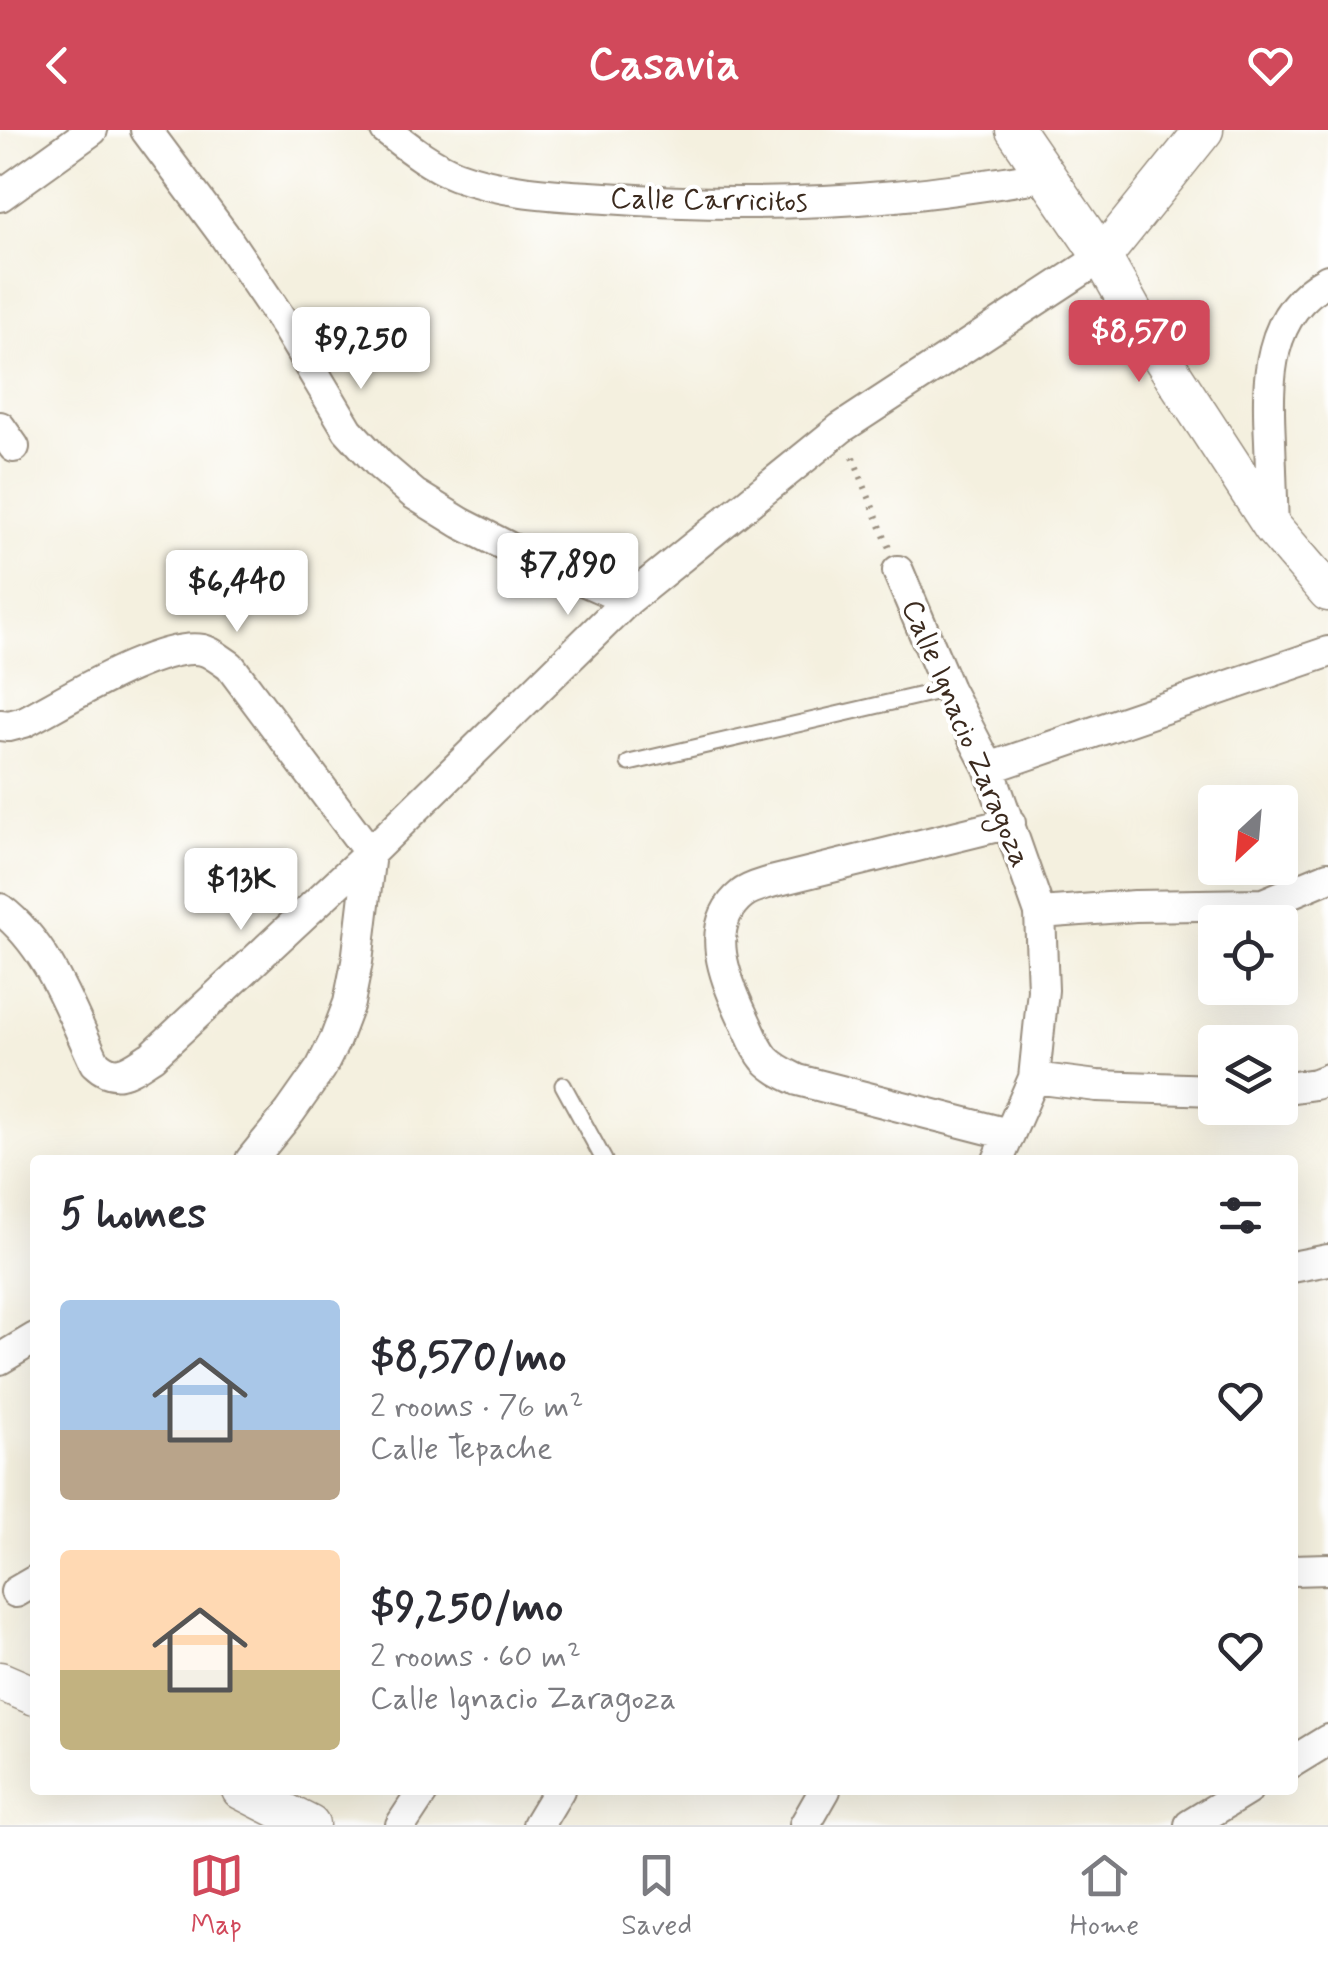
<!DOCTYPE html>
<html lang="en">
<head>
<meta charset="utf-8">
<style>
  body { margin:0; font-family:Mynerve,sans-serif; background:#f7f7f7; color:#2b2b33; height:100vh; display:flex; flex-direction:column; font-size:38px; white-space:nowrap }
  * { box-sizing:border-box; margin:0 }
  p { font-size:32px; color:#7c7c81 }
  .icon { flex:none; width:55px; height:55px; fill:none; stroke:currentColor; stroke-width:2; stroke-linecap:round; stroke-linejoin:round }
  .map { position:relative; flex:1; overflow:hidden }
  .panel { position:absolute; left:30px; top:1025px; width:1268px; height:640px; display:flex; flex-direction:column; background:#fff; border-radius:10px; box-shadow:0 10px 40px #0002 }
  .panel>* { flex:none }
  .needle { width:65px; rotate:206deg }
  .buttons { position:absolute; left:1198px; top:655px; display:grid; gap:20px }
  .buttons a { display:grid; place-items:center; width:100px; height:100px; border-radius:10px; background:#fff; box-shadow:0 10px 40px #0002; font-size:50px }
  .price { position:absolute; translate:-50% -85px; padding:0 22px; border-radius:10px; background:#fff; color:#222; font-size:32px; line-height:65px; filter:drop-shadow(0 2px 5px #0008) }
  .price::after { content:''; position:absolute; left:50%; top:60px; width:30px; height:22px; margin-left:-15px; background:inherit; clip-path:polygon(0 0,100% 0,50% 100%) }
  .price.selected { background:#d1495b; color:#fff }
  ul { padding:0; list-style:none }
  li { display:flex; align-items:center; gap:30px; height:250px; padding:0 30px }
  li span { display:grid; place-items:center; flex:none; width:280px; height:200px; border-radius:10px; color:#555 }
  li>.icon { margin-inline-start:auto }
  span .icon { width:120px; height:120px; fill:#fffc; stroke-width:1 }
  li b { font-size:42px }
  h2 { display:flex; justify-content:space-between; align-items:center; height:120px; padding:0 30px; font-size:42px }
  header { display:flex; justify-content:space-between; align-items:center; height:130px; padding:0 30px; background:#d1495b; color:#fff; font-size:45px; font-weight:700 }
  .menu { display:flex; justify-content:space-around; align-items:center; height:140px; border-top:2px solid #e1e1e2; background:#fff; font-size:28px; color:#7c7c81 }
  .menu a { display:grid; justify-items:center; gap:5px }
  .menu .selected { color:#d1495b }
  .map>svg:first-child { display:block }
</style>
</head>
<body>
<header><svg class="icon" aria-label="back" viewBox="0 0 24 24"><path d="M15 5l-7 7 7 7"/></svg>Casavia<svg class="icon" aria-label="heart" viewBox="0 0 24 24"><path d="M12 20l-8-8c-3-5 5-10 8-4 3-6 11-1 8 4z"/></svg></header>
<div class="map">
<svg width="1328" height="1695" viewBox="0 0 1328 1695">
  <rect width="100%" height="100%" fill="#fff"/>
  <filter id="ink" filterUnits="userSpaceOnUse"><feTurbulence type="fractalNoise" baseFrequency=".01" numOctaves="2"/><feDisplacementMap in="SourceGraphic" scale="20" xChannelSelector="R" yChannelSelector="G"/><feConvolveMatrix kernelMatrix="1 2 1 2 8 2 1 2 1" color-interpolation-filters="sRGB"/></filter>
  <filter id="wash" filterUnits="userSpaceOnUse"><feTurbulence type="fractalNoise" baseFrequency=".0048" numOctaves="4" result="noise"/><feDisplacementMap in="SourceGraphic" scale="40" xChannelSelector="R" yChannelSelector="G"/><feGaussianBlur stdDeviation="2.25" result="paint"/><feColorMatrix in="noise" values="0 0 0 0 0 0 0 0 0 0 0 0 0 0 0 0 0 1.4 0 .05"/><feComposite in="paint" operator="in"/></filter>
  <g filter="url(#wash)">
    <rect width="100%" height="100%" fill="#f4f0df"/>
  </g>
  <g filter="url(#ink)">
    <g fill="none" stroke-linecap="round" stroke-linejoin="round">
      <defs>
        <path id="service" d="M629,633L948,559
          M563,955L604,1030"/>
        <path id="minor" d="M146,0L224,105L287,198L348,300L380,335L414,364L461,393L508,417L628,470
          M386,0C408,17 430,35 456,45C505,63 555,65 606,68C702,75 799,75 895,66C946,62 996,53 1046,46
          M0,66L92,0
          M0,297L14,317
          M1273,398C1272,369 1271,340 1270,311C1267,250 1266,183 1328,150
          M898,441L948,559L989,638L1040,783L1043,860L1034,948L998,1030
          M0,595L9,596L24,592C65,571 160,511 203,520C212,522 222,531 230,536L370,723L152,926C131,939 117,954 95,933C70,880 49,816 0,779
          M989,638L1328,522
          M1040,783L1135,776L1263,774L1328,747
          M1034,948L1097,956L1215,960
          M1280,959L1315,954L1328,949
          M1008,1004L798,950C786,944 774,939 765,929C755,917 750,901 743,887C726,851 702,796 742,764C749,758 762,755 771,752L1010,693
          M251,1030L290,982L321,938L335,910L349,873L357,832L370,723L628,470L841,298L1102,127
          M1292,1137L1328,1130
          M0,1229L35,1208
          M1292,1440L1328,1439
          M16,1462L35,1451
          M1292,1632L1328,1610
          M401,1695L424,1660
          M538,1695L559,1660
          M805,1695L825,1660
          M1190,1695L1247,1660"/>
        <path id="tertiary" d="M1015,0L1102,127L1138,191L1273,398L1328,462
          M1102,127L1204,0
          M0,1551L35,1566
          M241,1660L310,1695"/>
      </defs>
      <use href="#service" stroke="#988d7e" stroke-width="19"/>
      <use href="#minor" stroke="#988d7e" stroke-width="34"/>
      <use href="#tertiary" stroke="#988d7e" stroke-width="41"/>
      <path stroke="#988d7e" stroke-width="6" stroke-dasharray="2.5 8" stroke-linecap="butt" d="M853,327L889,418"/>
      <use href="#service" stroke="#fff" stroke-width="15"/>
      <use href="#minor" stroke="#fff" stroke-width="30"/>
      <use href="#tertiary" stroke="#fff" stroke-width="38"/>
    </g>
  </g>
  <g text-anchor="middle" stroke-width="8" stroke-linejoin="round" paint-order="stroke">
    <g font-size="30" fill="#3b2a1e" stroke="#fff">
      <text transform="translate(709 69) rotate(1)" y="10">Calle Carricitos</text>
      <text transform="translate(967 603) rotate(67)" y="10">Calle Ignacio Zaragoza</text>
    </g>
  </g>
</svg>
<div class="buttons">
<a><svg class="needle" viewBox="-14 -14 28 28"><path d="M0-13l5 13h-10z" fill="#e53935"/><path d="M0 13l5-13h-10z" fill="#7c7c81"/></svg></a>
<a><svg class="icon" aria-label="locate" viewBox="0 0 24 24"><circle cx="12" cy="12" r="6"/><path d="M12 2v4M12 18v4M2 12h4M18 12h4"/></svg></a>
<a><svg class="icon" aria-label="layers" viewBox="0 0 24 24"><path d="M12 4l9 5-9 5-9-5zM3 14l9 5 9-5"/></svg></a>
</div>
<b class="price selected" style="left:1139px;top:255px">$8,570</b>
<b class="price" style="left:361px;top:262px">$9,250</b>
<b class="price" style="left:568px;top:488px">$7,890</b>
<b class="price" style="left:237px;top:505px">$6,440</b>
<b class="price" style="left:241px;top:803px">$13K</b>
<section class="panel">
<h2>5 homes<svg class="icon" aria-label="filters" viewBox="0 0 24 24"><path d="M4 7h16M4 17h16"/><circle cx="9" cy="7" r="2"/><circle cx="15" cy="17" r="2"/></svg></h2>
<ul>
<li><span style="background:linear-gradient(#a9c7e8 65%,#b9a48a 0)"><svg class="icon" aria-label="home" viewBox="0 0 24 24"><path d="M3 11l9-7 9 7M6 9v11h12V9"/></svg></span><div><b>$8,570/mo</b><p>2 rooms · 76 m²</p><p>Calle Tepache</p></div><svg class="icon" aria-label="heart" viewBox="0 0 24 24"><path d="M12 20l-8-8c-3-5 5-10 8-4 3-6 11-1 8 4z"/></svg></li>
<li><span style="background:linear-gradient(#ffd9b3 60%,#c2b280 0)"><svg class="icon" aria-label="home" viewBox="0 0 24 24"><path d="M3 11l9-7 9 7M6 9v11h12V9"/></svg></span><div><b>$9,250/mo</b><p>2 rooms · 60 m²</p><p>Calle Ignacio Zaragoza</p></div><svg class="icon" aria-label="heart" viewBox="0 0 24 24"><path d="M12 20l-8-8c-3-5 5-10 8-4 3-6 11-1 8 4z"/></svg></li>
</ul>
</section>
</div>
<nav class="menu">
<a class="selected"><svg class="icon" aria-label="map" viewBox="0 0 24 24"><path d="M3 6l6-2 6 2 6-2v14l-6 2-6-2-6 2zM9 4v14M15 6v14"/></svg>Map</a>
<a><svg class="icon" aria-label="saved" viewBox="0 0 24 24"><path d="M7 4h10v16l-5-4-5 4z"/></svg>Saved</a>
<a><svg class="icon" aria-label="home" viewBox="0 0 24 24"><path d="M3 11l9-7 9 7M6 9v11h12V9"/></svg>Home</a>
</nav>
</body>
</html>
